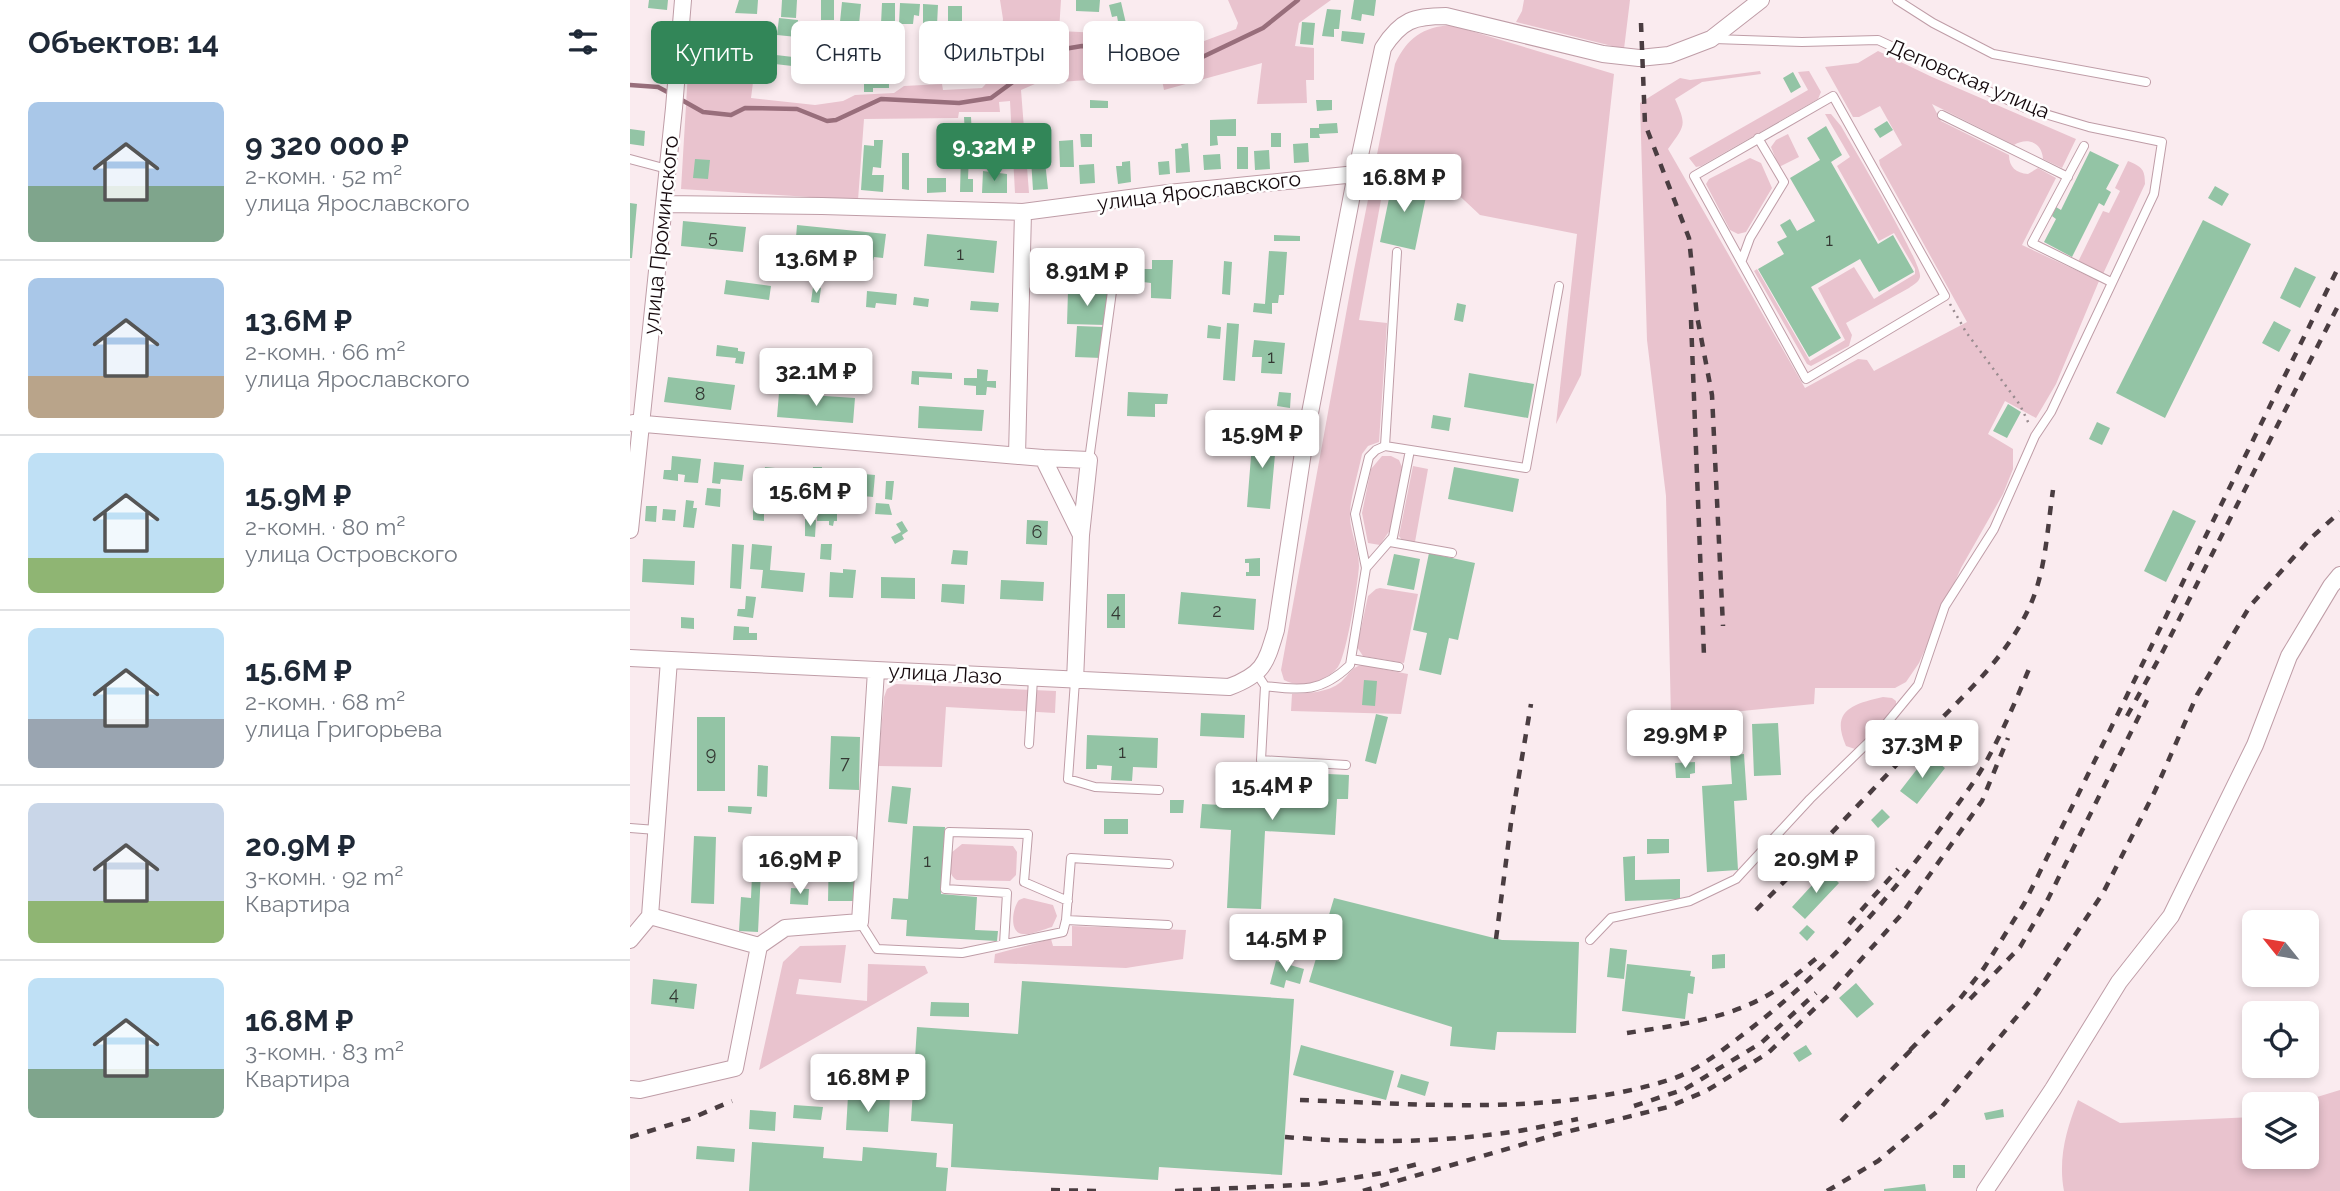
<!DOCTYPE html>
<html lang="ru">
<head>
<meta charset="utf-8">
<style>
  body { margin:0; font-family:Raleway,sans-serif; background:#f2f2f3; color:#1f2937; height:100vh; display:flex; flex-direction:column; font-size:26px; white-space:nowrap }
  * { box-sizing:border-box; margin:0 }
  p { font-size:23px; color:#747a83 }
  .icon { flex:none; width:38px; height:38px; fill:none; stroke:currentColor; stroke-width:2; stroke-linecap:round; stroke-linejoin:round }
  .map { position:relative; flex:1; overflow:hidden }
  .details { display:flex; flex-direction:column; background:#fff; width:630px }
  .details>* { flex:none }
  .top-card { position:absolute; left:21px; top:21px; width:665px; height:63px; display:flex; gap:14px }
  .needle { width:46px; rotate:300deg }
  .buttons { position:absolute; left:1612px; top:910px; display:grid; gap:14px }
  .buttons a { display:grid; place-items:center; width:77px; height:77px; border-radius:10px; background:#fff; box-shadow:0 4px 10px #0003; font-size:35px }
  .price { position:absolute; translate:-50% -60px; padding:0 16px; border-radius:7px; background:#fff; color:#222; font-size:23px; line-height:46px; filter:drop-shadow(0 2px 4px #0008) }
  .price::after { content:''; position:absolute; left:50%; top:42px; width:21px; height:16px; margin-left:-10px; background:inherit; clip-path:polygon(0 0,100% 0,50% 100%) }
  .price.current { background:#328658; color:#fff }
  ul { padding:0; list-style:none }
  li { display:flex; align-items:center; gap:21px; height:175px; padding:0 28px }
  li+li { border-top:2px solid #e0e1e3 }
  li span { display:grid; place-items:center; flex:none; width:196px; height:140px; border-radius:10px; color:#555 }
  li>.icon { margin-inline-start:auto }
  span .icon { width:84px; height:84px; fill:#fffc; stroke-width:1 }
  li b { font-size:30px }
  h2 { display:flex; justify-content:space-between; align-items:center; height:84px; padding:0 28px; font-size:30px }
  .chip { padding:0 24px; border-radius:10px; background:#fff; box-shadow:0 4px 10px #0003; font-size:24px; line-height:63px }
  .chip.current { background:#328658; color:#fff }
  main { display:flex; flex:1; min-height:0 }
  .map>svg:first-child { display:block }
</style>
</head>
<body>
<main>
<section class="details">
<h2>Объектов: 14<svg class="icon" aria-label="filters" viewBox="0 0 24 24"><path d="M4 7h16M4 17h16"/><circle cx="9" cy="7" r="2"/><circle cx="15" cy="17" r="2"/></svg></h2>
<ul>
<li><span style="background:linear-gradient(#a9c7e8 60%,#7fa58c 0)"><svg class="icon" aria-label="home" viewBox="0 0 24 24"><path d="M3 11l9-7 9 7M6 9v11h12V9"/></svg></span><div><b>9 320 000 ₽</b><p>2-комн. · 52 m²</p><p>улица Ярославского</p></div></li>
<li><span style="background:linear-gradient(#a9c7e8 70%,#b9a48a 0)"><svg class="icon" aria-label="home" viewBox="0 0 24 24"><path d="M3 11l9-7 9 7M6 9v11h12V9"/></svg></span><div><b>13.6M ₽</b><p>2-комн. · 66 m²</p><p>улица Ярославского</p></div></li>
<li><span style="background:linear-gradient(#bfe0f5 75%,#8fb573 0)"><svg class="icon" aria-label="home" viewBox="0 0 24 24"><path d="M3 11l9-7 9 7M6 9v11h12V9"/></svg></span><div><b>15.9M ₽</b><p>2-комн. · 80 m²</p><p>улица Островского</p></div></li>
<li><span style="background:linear-gradient(#bfe0f5 65%,#9aa5b1 0)"><svg class="icon" aria-label="home" viewBox="0 0 24 24"><path d="M3 11l9-7 9 7M6 9v11h12V9"/></svg></span><div><b>15.6M ₽</b><p>2-комн. · 68 m²</p><p>улица Григорьева</p></div></li>
<li><span style="background:linear-gradient(#c9d6e8 70%,#8fb573 0)"><svg class="icon" aria-label="home" viewBox="0 0 24 24"><path d="M3 11l9-7 9 7M6 9v11h12V9"/></svg></span><div><b>20.9M ₽</b><p>3-комн. · 92 m²</p><p>Квартира</p></div></li>
<li><span style="background:linear-gradient(#bfe0f5 65%,#7fa58c 0)"><svg class="icon" aria-label="home" viewBox="0 0 24 24"><path d="M3 11l9-7 9 7M6 9v11h12V9"/></svg></span><div><b>16.8M ₽</b><p>3-комн. · 83 m²</p><p>Квартира</p></div></li>
</ul>
</section>
<div class="map">
<svg width="1710" height="1191" viewBox="0 0 1710 1191">
  <rect width="100%" height="100%" fill="#faebef"/>
  <path fill="#e9c3ce" d="M370,0H431L429,31L492,34L501,59L545,52L606,29L608,23L598,0H701L669,23L665,46L684,48V80H676L677,103L627,104L632,63L534,90L532,80L488,78L429,82L428,74L391,90L399,193H385L380,101L369,102L370,112H329L328,118L234,119L228,200L51,189L59,55L126,59L121,98L185,105L213,101L225,95L264,93L274,86L312,84L313,90L352,88L368,71L373,19Z
    M894,0H1000L994,49L886,22L892,11Z
    M821,25L984,74L951,375L926,424L947,234L850,215L819,186L801,177L757,167L729,320L757,323L749,442L738,446L732,454C729,470 719,503 720,518C721,534 729,549 729,566C728,583 717,654 708,667C696,682 670,689 654,680L651,670L724,270L765,64C777,38 793,27 821,25Z
    M1248,51L1302,77L1446,139L1432,168L1413,159C1412,142 1397,137 1384,145L1302,104L1311,121L1379,155C1379,167 1386,173 1398,174L1408,168L1426,178L1392,245L1469,281L1426,384L1406,418L1375,401L1358,434L1383,449V469L1373,494L1331,568L1289,663L1276,682L1265,688H1185L1184,704L1041,718L1036,496L1017,340L1010,103L1050,78L1060,80L1130,71L1131,74L1072,82L1045,99C1057,126 1055,125 1038,149L1175,388L1228,359L1237,360L1244,371L1337,322L1250,165L1249,160L1272,145L1250,106L1229,117H1223L1195,67L1228,63Z
    M1179,71L1191,92L1188,99L1071,166L1066,167L1059,158L1178,90L1168,72Z
    M1195,114H1201L1211,126C1223,147 1293,264 1290,277C1289,282 1283,285 1279,288L1216,323L1222,335L1219,346L1181,366L1177,364L1124,271L1127,269L1180,361L1215,340L1188,288L1224,267L1244,299L1285,274V269L1264,233L1249,241L1207,166L1220,157Z
    M1158,134L1169,157L1149,167L1141,147L1146,140Z
    M1120,158L1131,163L1142,188L1116,232L1108,234L1100,230L1076,184L1079,179Z
    M1498,161C1512,167 1515,169 1515,184L1473,274L1448,262L1473,211L1479,213L1490,191L1485,188Z
    M752,456H761L769,460L772,467L760,530L750,545L738,543L732,513L741,469Z
    M783,466L798,469L785,542L772,540L769,536Z
    M750,588L788,594L774,663L733,656L727,647L738,596L746,589Z
    M732,665L778,674L771,714L661,711L662,694C679,693 697,693 711,682C719,675 721,667 732,665Z
    M266,684L426,691L425,713L316,707L312,767L248,766L254,697L257,689Z
    M1253,697L1262,698L1266,701V707L1232,746L1225,749L1216,746C1200,710 1223,704 1253,697Z
    M332,844L383,846L387,852L386,875L380,881L327,880C317,875 321,863 321,853Z
    M394,898L423,905L427,916L422,927C414,929 402,935 393,934C378,933 383,907 389,900Z
    M442,926L556,930L553,959L496,968L364,963L365,954L421,939L423,946H442Z
    M216,945L211,983L169,979L166,994L237,1001L238,964L295,966L298,973L129,1070L153,962L170,946Z
    M1710,1090V1191H1434C1428,1159 1436,1130 1448,1100L1490,1123L1624,1117V1157H1676V1104H1664Z"/>
  <g fill="none" stroke-linecap="round" stroke-linejoin="round">
    <path stroke="#986e7b" stroke-width="4.5" d="M0,85L28,87L43,95
      M50,99L73,112L101,115L115,108L167,109L197,121L206,120L251,99L329,103L361,98L402,68L434,49L452,46L466,49L521,72H541L633,28L668,0"/>
  </g>
  <path fill="#93c4a5" d="M19,0H38L37,10L18,8Z
    M109,0H128L127,14L105,13Z
    M152,0H167L166,18L151,17Z
    M191,0H204V20H191Z
    M446,0H470L469,12L446,11Z
    M724,0H746L744,16L732,14L731,21L721,19Z
    M212,2L231,4L229,24L210,22Z
    M491,2L498,32L490,33L487,16L482,17L479,5Z
    M252,3H265V24H251Z
    M270,3L290,4L289,16L284,15L283,24H269Z
    M293,4L308,5L307,25H293Z
    M318,6H332V25L336,26L335,34H322V28L318,27Z
    M697,9L711,10L709,29H704V37L692,36Z
    M149,18L168,20L167,37L147,35Z
    M672,22L685,23L683,45L670,44Z
    M190,29H204V38H189Z
    M712,31L735,33L733,44L711,41Z
    M343,33H357V43H343Z
    M550,33L553,43L539,47L537,36Z
    M537,43L539,51L516,56L515,47Z
    M146,55L163,57L162,66L145,64Z
    M244,71H259V88H243V92H234V78H244Z
    M296,71H311V81H296Z
    M1163,72L1171,87L1161,93L1153,78Z
    M460,100L478,101V108H460Z
    M686,100H702V110L687,111Z
    M334,117H341L342,136H335Z
    M606,119V136H587L588,145L580,146V120Z
    M1257,121L1263,130L1250,138L1244,129Z
    M707,123L708,133L689,134L690,138H680V128H689V124Z
    M1196,126L1212,155L1201,162L1248,244L1263,235L1284,272L1249,292L1230,259L1181,287L1211,338L1179,357L1128,269L1154,254L1147,242L1157,237L1150,225L1160,219L1167,231L1185,221L1160,178L1190,160L1177,138Z
    M0,129L15,131L14,146L0,144Z
    M641,133H651V147H641Z
    M450,134H462V147H451Z
    M244,140H253L251,168L243,167L242,175H254L253,192L231,190L234,145L244,146Z
    M443,140L444,167H430L429,141Z
    M413,143L418,189L403,190L400,144Z
    M558,143L560,172L546,173L545,149L552,148L551,144Z
    M678,143L679,162L664,163L663,144Z
    M607,147H618V169H607Z
    M639,150L640,169L625,170L624,151Z
    M1460,151L1489,165L1476,189L1481,192L1474,206L1469,203L1442,257L1414,242L1426,219L1422,216L1426,207L1431,210Z
    M272,153H279V190L272,189Z
    M331,154H339L338,179H343V192H330Z
    M590,154L591,169L574,170L573,155Z
    M65,159L80,160L78,179L63,178Z
    M500,161L501,182L488,184L486,166H492V162Z
    M539,161L540,174L529,175L528,162Z
    M464,164L465,183L450,184L449,165Z
    M353,171L377,174V193H352Z
    M297,178H316V192L297,193Z
    M763,179L798,187L785,250L750,242Z
    M1585,186L1599,194L1592,206L1578,198Z
    M0,203L7,204L2,258H0Z
    M1573,220L1621,244L1535,418L1486,393Z
    M53,221L116,227L113,252L51,246Z
    M167,225L256,234L253,258L244,257L243,261L234,260V256L215,255L214,258L204,257L205,254L185,252L184,255H176V251L165,250Z
    M297,234L367,241L364,273L294,266Z
    M644,235L670,236V241H644Z
    M639,251L657,252L654,295H649L648,303H642V314L623,312L624,303L635,304Z
    M522,260H543L541,299L521,298V283L513,282L514,269H522Z
    M594,261L602,262L600,295L592,294Z
    M1665,267L1686,277L1670,308L1650,298Z
    M96,280L141,286L139,300L94,294Z
    M183,287L191,288L189,303L181,302Z
    M237,291L267,294L266,305L246,303L245,308L236,307Z
    M438,291L478,293L476,325L437,324Z
    M284,297L299,299L298,307L283,305Z
    M341,301L369,303L368,312L340,310Z
    M827,303L836,305L833,322L824,320Z
    M1644,321L1661,330L1649,352L1632,343Z
    M597,323L609,324L605,381L593,380Z
    M578,325L591,327L590,339L577,338Z
    M447,326L474,327L472,358L445,357Z
    M624,340L655,343L652,374L631,373L632,357H622Z
    M87,345L108,348V351L115,352L113,364L105,363L106,358L86,356Z
    M151,354L185,358L184,369L150,364Z
    M202,360L217,362L216,373L201,371Z
    M347,369L358,370L357,381H366V388L357,387L356,395H346V386L334,385V378H347Z
    M282,371L322,373V379L289,377V385L281,384Z
    M839,373L904,384L898,418L834,407Z
    M38,377L105,385L101,410L34,402Z
    M498,392L538,394L537,404H525V417L497,416Z
    M649,392L661,393L660,408L647,406Z
    M149,393L225,398L223,423L147,417Z
    M1378,404L1391,412L1377,438L1363,431Z
    M289,406L354,410L352,431L288,428Z
    M803,415L821,418L819,431L801,428Z
    M1467,422L1480,428L1472,445L1459,439Z
    M623,431L647,433L640,509L617,507Z
    M42,456L71,459L68,483L54,482L55,475L48,474V481L33,479L34,470H41Z
    M84,462L114,465L112,481L91,479L90,484L82,483Z
    M135,467L176,471L174,490L133,486Z
    M183,467H192L191,483L182,482Z
    M824,467L889,479L883,512L818,499Z
    M200,471L245,475L243,497L201,493V487H199Z
    M256,481H264L262,500L255,499Z
    M77,488L91,489L90,507L75,505Z
    M56,500L64,501L63,508H67L64,528L53,527Z
    M188,501L194,502V511H207V521H204L203,526L199,525V521H187Z
    M246,503L259,504L262,515L245,514Z
    M16,506H27L26,522L15,521Z
    M123,507H134V521L123,520Z
    M33,509L46,510L45,521L32,520Z
    M1543,510L1566,521L1536,582L1514,571Z
    M175,519L186,520L185,537L175,536Z
    M397,520L418,521L417,545L396,544Z
    M272,521L278,531L272,535L274,539L265,544L261,537L271,532L266,524Z
    M102,544L114,545L111,589L100,588Z
    M122,544L142,546L140,570L175,573L173,592L131,588L133,570L120,569Z
    M191,544H202L201,560L190,559Z
    M323,550L338,551L337,565L321,564Z
    M799,553L845,563L828,640L819,638L811,675L789,670L797,633L783,630Z
    M764,554L790,559L784,590L757,585Z
    M630,558V576H616V572H619V563H615V559Z
    M13,559L65,561L64,585L12,582Z
    M213,569L226,570L223,598L199,597L200,572L213,573Z
    M251,577L285,578V599L251,598Z
    M371,580L414,582L413,601L370,599Z
    M312,584L335,585L334,604L311,602Z
    M551,592L626,599L624,630L548,624Z
    M477,594H495V628H477Z
    M116,596L126,597L123,618L107,616L108,609H115Z
    M51,617L64,618V629L51,628Z
    M104,626L119,627V633H127V640H103Z
    M734,680L747,681L745,706L732,705Z
    M571,713L615,715L614,738L570,736Z
    M746,714L758,717L746,764L735,761Z
    M1101,714L1102,732L1090,733L1089,715Z
    M67,717H95V791H67Z
    M1148,723L1151,775L1124,776L1122,724Z
    M457,735L528,738L527,768L503,767L502,781L481,780L482,766L467,765V769H456Z
    M201,736L230,737L229,790L199,789Z
    M1114,754L1117,800L1104,801L1108,870L1077,872L1072,786L1102,784L1100,755Z
    M1298,755L1315,768L1287,804L1270,791Z
    M1065,762V773L1060,774V778H1046L1045,763Z
    M128,765L138,766L137,797L127,796Z
    M612,770L719,775L718,799H707L705,835L635,831L631,909L597,908L601,830L570,828L572,804L610,806Z
    M262,786L281,788L277,824L258,822Z
    M540,800H554L553,813H540Z
    M98,806L122,807L121,814L98,812Z
    M1252,809L1260,817L1248,828L1241,820Z
    M474,819H498V834H474Z
    M283,826L315,827L311,894L347,897L345,930L368,931L367,941L276,936L277,920L261,919L263,898L278,899Z
    M64,836L86,837L84,904L61,903Z
    M1017,839H1039V853L1017,854Z
    M199,848L225,849L224,901H198Z
    M123,851H132L128,932L109,931L111,897L121,898Z
    M1005,856V880L1050,879V899L995,901L993,857Z
    M1196,870L1209,883L1175,919L1162,907Z
    M161,888L179,889L178,905L160,904Z
    M704,898L872,940L949,942L946,1033L867,1032L865,1050L820,1046L822,1027L679,982Z
    M1177,925L1185,932L1177,941L1169,933Z
    M980,948L997,950L994,979L977,977Z
    M1095,954V968L1082,969V955Z
    M646,961L674,969L670,984L656,980L654,988L640,984Z
    M997,964L1061,971L1060,976L1065,977L1063,994L1058,993L1055,1019L992,1011Z
    M23,979L67,984L64,1009L21,1004Z
    M392,981L664,999L652,1175L529,1167L528,1180L321,1167L323,1124L281,1121L287,1027L388,1034Z
    M1226,983L1244,1004L1227,1018L1209,998Z
    M301,1002L339,1003V1017L300,1016Z
    M671,1045L764,1071L756,1100L663,1075Z
    M1176,1045L1182,1054L1169,1062L1163,1053Z
    M771,1074L799,1082L795,1096L767,1087Z
    M218,1096L260,1098L258,1132L216,1130Z
    M164,1105L193,1107L191,1120L163,1118Z
    M1373,1109L1374,1117L1356,1120L1354,1113Z
    M120,1110L146,1112L145,1131L119,1129Z
    M122,1142L194,1147L193,1158L232,1161L233,1147L307,1153L306,1167L318,1168L316,1191H119Z
    M67,1146L105,1149L104,1162L66,1159Z
    M1323,1165H1335V1178H1323Z
    M1295,1184L1296,1191H1254V1189Z"/>
  <g fill="none" stroke-linecap="round" stroke-linejoin="round">
    <defs>
      <path id="lane" d="M1267,0L1303,23L1363,54L1516,82
        M1203,96L1315,296L1176,379L1064,176Z
        M1312,115L1438,177
        M1454,146L1402,243L1481,282
        M0,159L37,169
        M1112,260L1120,238L1154,182L1128,138
        M755,446L767,252
        M459,460L486,262
        M760,542L822,553
        M736,568L763,537L780,450
        M721,659L769,667
        M627,674L635,686L631,760L716,765
        M445,681L438,779L465,787L529,790
        M635,686C672,691 692,692 720,665L736,568L725,514L739,457L746,450L755,446L896,468L929,286
        M399,744L403,679
        M0,828L26,830
        M436,920L441,858L539,864
        M230,922L247,949L332,953L433,932L436,920L538,925
        M960,940L981,918L1060,901L1106,879L1180,799L1251,730L1288,685L1315,606L1364,529L1405,436L1421,412L1524,194L1532,142L1459,127L1395,108L1248,40L1172,42L1084,39
        M374,944L377,893L315,889L319,832L398,834L394,882L438,901"/>
      <path id="street" d="M34,204L192,206L393,212L538,193L726,174
        M3,423L413,458L451,535
        M387,456L393,212
        M413,458L459,460L451,535L445,681
        M0,530L44,108L53,0
        M0,658L599,687C634,674 636,663 646,630L675,439L726,174L753,48C771,20 784,16 816,16L973,54L1009,58L1039,55L1081,39L1131,0
        M20,916L39,660
        M0,940L20,916L129,946
        M0,1089L10,1090L105,1068L129,946L155,928L230,922L246,671
        M1355,1191L1423,1089L1489,982L1541,916L1625,745L1659,656L1701,586L1710,575"/>
    </defs>
    <use href="#lane" stroke="#bf9da7" stroke-width="10"/>
    <use href="#street" stroke="#bf9da7" stroke-width="18"/>
    <path stroke="#998b8f" stroke-width="2.5" stroke-dasharray="2 5" stroke-linecap="butt" d="M1320,304L1336,332L1390,405L1399,424"/>
    <use href="#lane" stroke="#fff" stroke-width="8"/>
    <use href="#street" stroke="#fff" stroke-width="16"/>
    <path stroke="#4a3d41" stroke-width="4.5" stroke-dasharray="9 9" stroke-linecap="butt" d="M1011,23L1015,124L1059,238L1067,316L1082,395L1093,626
      M1061,320L1074,656
      M1497,716L1532,653L1710,302
      M1126,910C1181,855 1235,798 1289,741C1328,701 1374,661 1398,610C1416,573 1417,530 1423,490
      M1219,924L1268,869
      M866,939L881,823L901,704
      M1340,999L1390,947L1418,899L1517,700
      M997,1033C1047,1025 1102,1019 1146,990C1161,980 1174,968 1188,957
      M1280,1050L1329,1000L1354,968L1394,904L1710,264
      M670,1100C790,1104 924,1116 1039,1080C1065,1072 1090,1052 1111,1036C1190,977 1258,902 1315,822C1329,802 1345,782 1357,760C1373,731 1386,700 1399,669
      M1004,1106L1055,1089L1131,1043L1186,993
      M1211,1121L1287,1044
      M0,1137L62,1118L102,1101
      M655,1137C727,1143 801,1143 874,1133C899,1130 923,1124 948,1119
      M421,1190L466,1191
      M545,1191L688,1184L752,1173L788,1164
      M733,1191L928,1134L1038,1107L1076,1091L1138,1053L1201,993L1271,915L1352,801L1378,738
      M1197,1191L1248,1161L1309,1110L1405,995L1473,893L1525,791L1567,695L1620,606L1681,538L1710,512"/>
  </g>
  <g text-anchor="middle" stroke-width="5" stroke-linejoin="round" paint-order="stroke">
    <g font-size="18" fill="#343833">
      <text x="83" y="243">5</text>
      <text x="1199" y="246">1</text>
      <text x="330" y="260">1</text>
      <text x="641" y="363">1</text>
      <text x="70" y="400">8</text>
      <text x="407" y="538">6</text>
      <text x="486" y="617">4</text>
      <text x="587" y="617">2</text>
      <text x="492" y="758">1</text>
      <text x="81" y="760">9</text>
      <text x="215" y="769">7</text>
      <text x="297" y="867">1</text>
      <text x="44" y="1000">4</text>
    </g>
    <g font-size="21" fill="#15090d" stroke="#fff">
      <text transform="translate(1339 79) rotate(23)" y="7">Деповская улица</text>
      <text transform="translate(569 191) rotate(-7)" y="7">улица Ярославского</text>
      <text transform="translate(31 235) rotate(-84)" y="7">улица Проминского</text>
      <text transform="translate(315 674) rotate(3)" y="7">улица Лазо</text>
    </g>
  </g>
</svg>
<div class="buttons">
<a><svg class="needle" viewBox="-14 -14 28 28"><path d="M0-13l5 13h-10z" fill="#e53935"/><path d="M0 13l5-13h-10z" fill="#747a83"/></svg></a>
<a><svg class="icon" aria-label="locate" viewBox="0 0 24 24"><circle cx="12" cy="12" r="6"/><path d="M12 2v4M12 18v4M2 12h4M18 12h4"/></svg></a>
<a><svg class="icon" aria-label="layers" viewBox="0 0 24 24"><path d="M12 4l9 5-9 5-9-5zM3 14l9 5 9-5"/></svg></a>
</div>
<b class="price current" style="left:364px;top:183px">9.32M ₽</b>
<b class="price" style="left:774px;top:214px">16.8M ₽</b>
<b class="price" style="left:186px;top:295px">13.6M ₽</b>
<b class="price" style="left:457px;top:308px">8.91M ₽</b>
<b class="price" style="left:186px;top:408px">32.1M ₽</b>
<b class="price" style="left:632px;top:470px">15.9M ₽</b>
<b class="price" style="left:180px;top:528px">15.6M ₽</b>
<b class="price" style="left:1055px;top:770px">29.9M ₽</b>
<b class="price" style="left:1292px;top:780px">37.3M ₽</b>
<b class="price" style="left:642px;top:822px">15.4M ₽</b>
<b class="price" style="left:1186px;top:895px">20.9M ₽</b>
<b class="price" style="left:170px;top:896px">16.9M ₽</b>
<b class="price" style="left:656px;top:974px">14.5M ₽</b>
<b class="price" style="left:238px;top:1114px">16.8M ₽</b>
<div class="top-card">
<a class="chip current">Купить</a>
<a class="chip">Снять</a>
<a class="chip">Фильтры</a>
<a class="chip">Новое</a>
</div>
</div>
</main>
</body>
</html>
